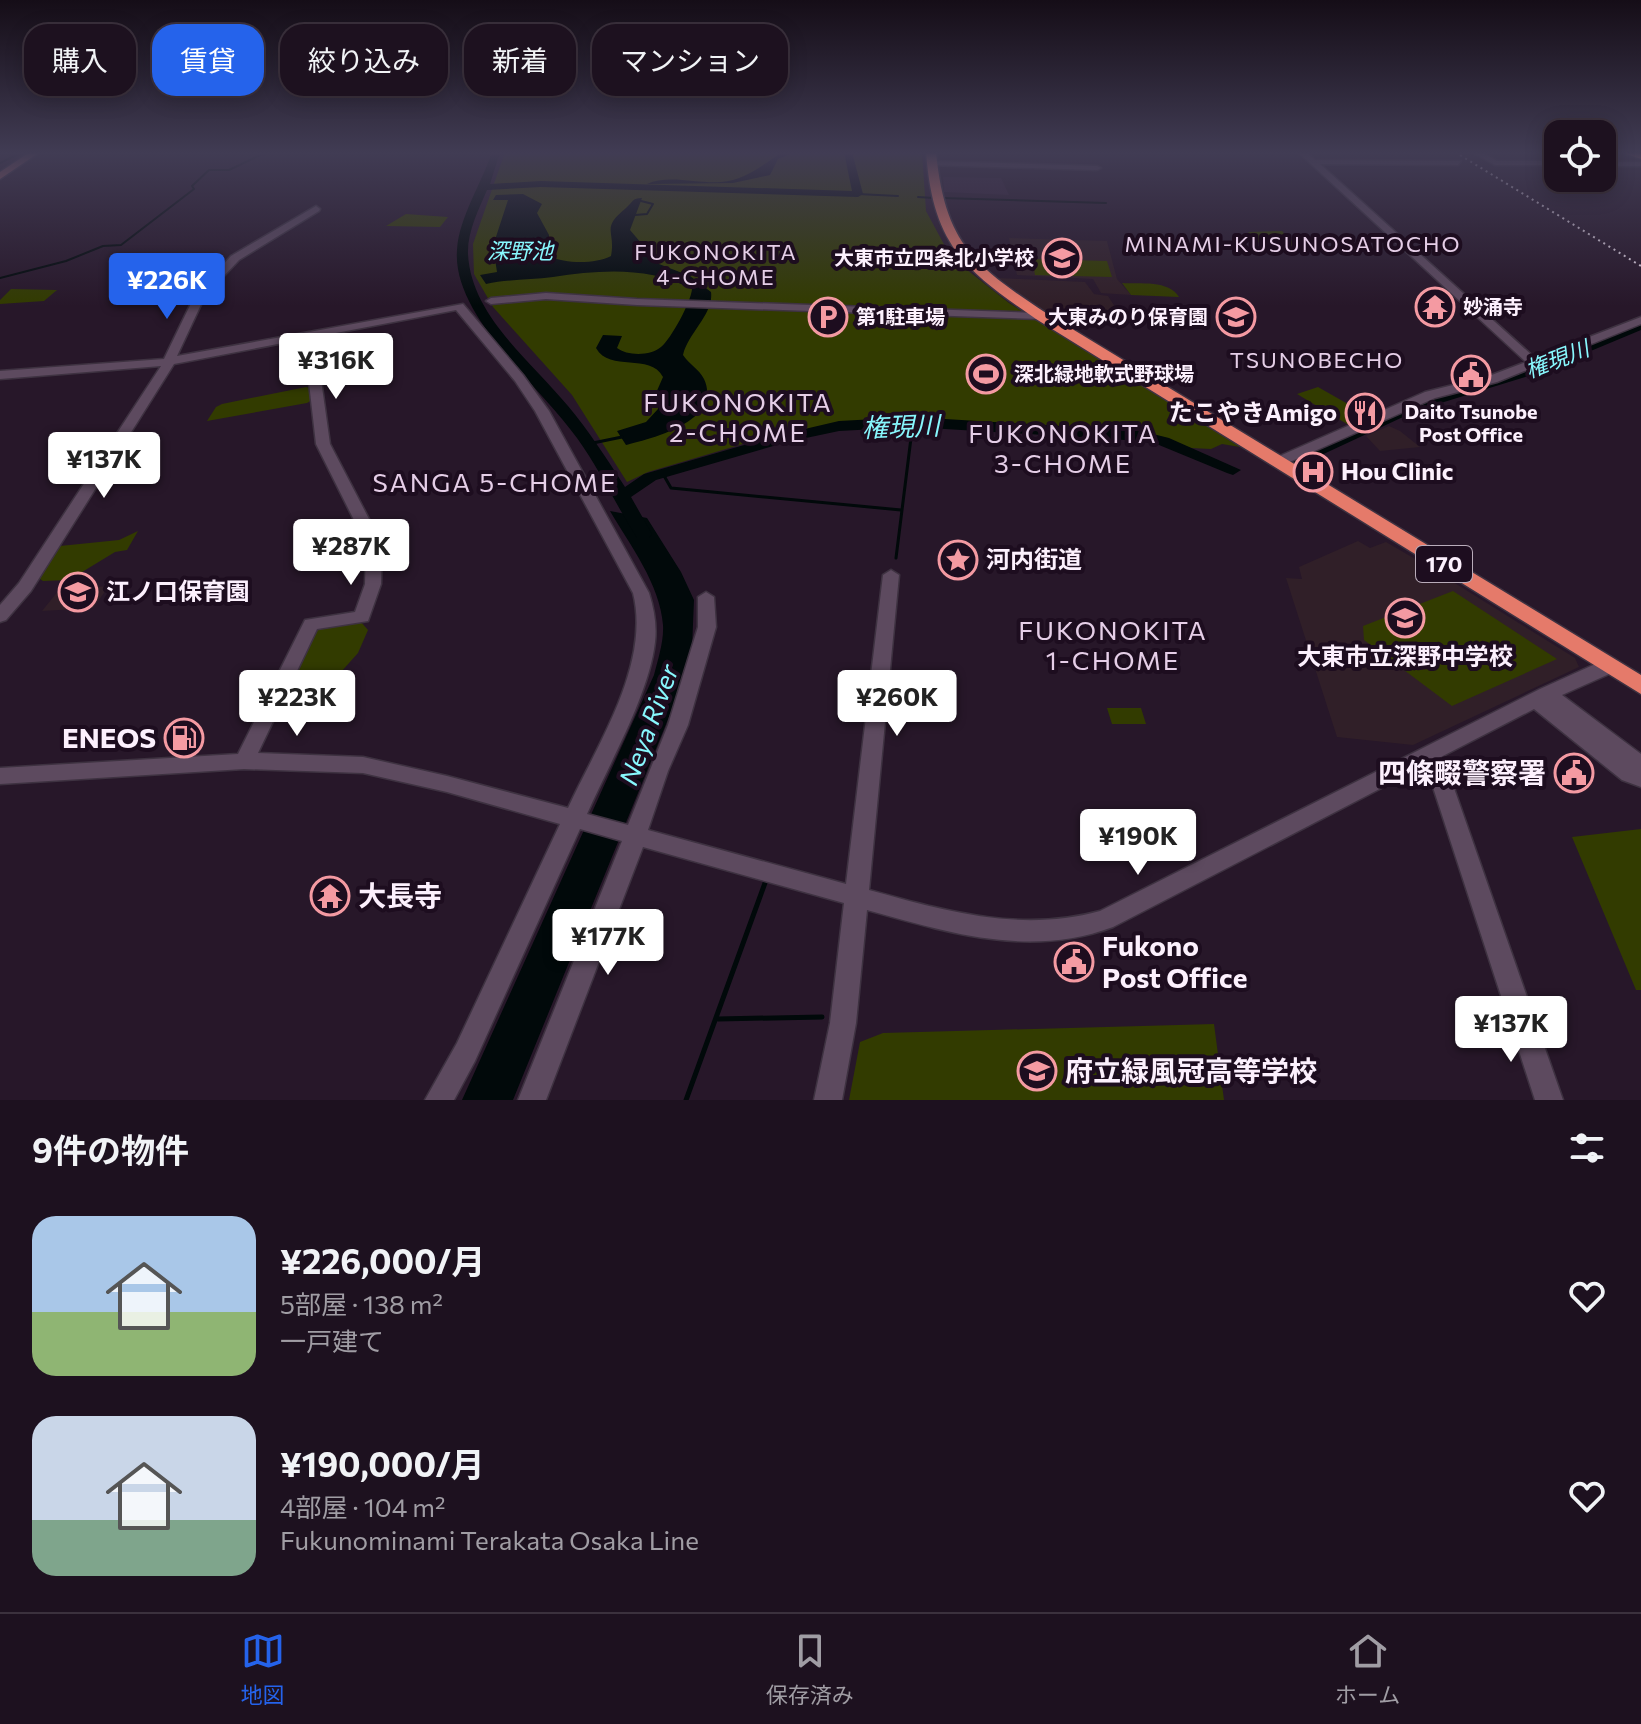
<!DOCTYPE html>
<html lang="ja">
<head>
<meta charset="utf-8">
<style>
  body { margin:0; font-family:Commissioner,"Noto Sans JP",sans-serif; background:#2a1f2c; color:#f1f3f6; height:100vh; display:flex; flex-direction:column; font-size:30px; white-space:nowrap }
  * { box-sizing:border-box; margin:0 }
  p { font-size:26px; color:#a09da4 }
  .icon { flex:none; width:44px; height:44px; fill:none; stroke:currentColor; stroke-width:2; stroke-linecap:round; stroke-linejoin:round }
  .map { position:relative; height:1100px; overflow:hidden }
  .details { display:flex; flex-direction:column; background:#1d111f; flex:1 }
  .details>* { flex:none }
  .guide { position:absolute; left:24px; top:24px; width:800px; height:72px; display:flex; gap:16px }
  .controls { position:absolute; left:1544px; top:120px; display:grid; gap:16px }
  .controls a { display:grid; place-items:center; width:72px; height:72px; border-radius:16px; background:#1d111f; box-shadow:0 4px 20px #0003,0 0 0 2px #3b313d; font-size:40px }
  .price { position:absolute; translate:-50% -68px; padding:0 18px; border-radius:8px; background:#fff; color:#222; font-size:26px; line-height:52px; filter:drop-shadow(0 2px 4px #0008) }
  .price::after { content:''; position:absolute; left:50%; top:48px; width:24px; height:18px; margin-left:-12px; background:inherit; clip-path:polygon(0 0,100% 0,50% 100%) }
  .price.on { background:#2563eb; color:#fff }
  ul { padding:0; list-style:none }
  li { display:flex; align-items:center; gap:24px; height:200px; padding:0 32px }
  li span { display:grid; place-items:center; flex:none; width:224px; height:160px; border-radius:24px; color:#555 }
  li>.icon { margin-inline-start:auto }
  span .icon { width:96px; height:96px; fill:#fffc; stroke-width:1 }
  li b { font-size:34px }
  h2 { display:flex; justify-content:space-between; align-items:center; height:96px; padding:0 32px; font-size:34px }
  .tag { padding:0 28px; border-radius:24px; background:#1d111f; box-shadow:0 4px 20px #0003,0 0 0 2px #3b313d; font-size:28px; line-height:72px }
  .tag.on { background:#2563eb; color:#fff }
  .menu { display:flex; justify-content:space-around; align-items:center; height:112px; border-top:2px solid #3b313d; background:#1d111f; font-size:22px; color:#a09da4 }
  .menu a { display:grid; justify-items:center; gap:4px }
  .menu .on { color:#2563eb }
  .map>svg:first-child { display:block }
</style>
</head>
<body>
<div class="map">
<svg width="1641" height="1100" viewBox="0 0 1641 1100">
  <rect width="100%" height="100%" fill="#271729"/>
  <path fill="#331e36" d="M943,177L1001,178L1009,195L944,192Z"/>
  <path fill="#301f28" d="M1009,238L1107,241L1117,279L1131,295L1101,293L1093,279L1017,275Z
    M998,278L1085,282L1094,294L1108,296L1123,319L1051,316Z
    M1389,426L1400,431L1420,447L1380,451L1366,436Z
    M1358,541L1370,548L1386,542L1429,567L1575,658L1579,667L1413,745L1337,737L1286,578L1302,579L1299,567Z
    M109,586L93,608L42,611L59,590Z"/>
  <path fill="#323b00" d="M505,152H922L926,211L946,248L966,269L1009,303L1240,447L1222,444L1211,449L1191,448L1132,431L886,418L777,434L648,472L627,482L572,395L493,307L474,274L473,244Z
    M406,214L448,217L440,227L386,226Z
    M1282,231L1298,247H1289L1292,252L1267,251L1248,232Z
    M1032,259L1107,261L1112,277L1035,275Z
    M1122,283C1140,284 1169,280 1179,297L1131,295Z
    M11,289L57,290L44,301L0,304V300Z
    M306,387L312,388V400L307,403L207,421L216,407L222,404Z
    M1318,387L1355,408L1345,412L1364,422L1352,427L1297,394Z
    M138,531L127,550L115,552L69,580L43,581L37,577L60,546L119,540Z
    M1453,591L1557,659L1452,706L1364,640L1363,626Z
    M361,622L368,630L358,653L307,710L277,702L313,631L321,627Z
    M1107,708H1141L1146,724H1112Z
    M1641,829V990H1636L1572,837Z
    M1214,1024L1224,1100H849L860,1042L883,1033Z"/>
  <path fill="#01090a" d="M783,152H795L778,159L770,175L733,183L647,184C668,174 698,184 721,182C746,180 763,164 783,152Z
    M523,194L542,204L537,213L549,235V256C566,264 595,264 611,256C616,230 600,229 626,208C633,202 632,198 642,198L630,230L659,264L690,276L711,292C714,314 688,333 683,355C689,364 699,369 704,379C723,421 653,438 626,445L617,431L646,422L658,409L656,393L663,377C650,352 610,373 596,348L603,335L622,336L617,348C627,356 651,356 661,347C671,339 691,302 692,289C648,266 600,270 553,277C531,280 508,279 486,284L480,275L497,272L493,246L508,200H493L496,195Z
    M610,511L647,518L681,572L694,600L692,648L684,680L513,1100H462L654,675C658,659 664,641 663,625C660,584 630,545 610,511Z"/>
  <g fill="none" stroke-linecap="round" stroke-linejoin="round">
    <path stroke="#01090a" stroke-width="2" d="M0,163L22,152
      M858,194L898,196
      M918,197L934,198
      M942,198L1106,203
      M635,215L647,214L653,204L641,201
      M0,278L66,261L103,246L121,245L194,189L192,186L209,170H229L267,152"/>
    <path stroke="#01090a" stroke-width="3" d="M588,444L622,437
      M663,474L671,488L901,510
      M896,558L913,422"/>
    <path stroke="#01090a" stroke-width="5" d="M718,1019L822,1017
      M686,1100L765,883"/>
    <path fill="#01090a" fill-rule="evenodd" d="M492,152H500L490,184L541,181L852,191L844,152H852L863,194L858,197L541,187L487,190C479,209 467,232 468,254C471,316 532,362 568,406C589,431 607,459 625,487L644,474L779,435L839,421L913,417L1141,431L1169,438L1241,470L1233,475L1227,473L1159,445L1141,441L913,427L839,431L787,442L656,480L631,497L652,534L649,538H637C616,505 600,470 577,438C541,387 452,316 457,250C459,217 482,183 492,152Z
      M1641,321V330L1538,373L1418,410L1300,465L1294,467L1286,462L1408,404L1528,367Z"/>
    <defs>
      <path id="secondary" d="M1298,152H1306L1315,160L1461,161L1458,165L1320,164L1535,358L1641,317V324L1497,382L1435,398L1285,464H1275L1273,461L1275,458L1425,392L1489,376L1526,362Z
        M1472,152H1481L1497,161H1558V165H1495Z
        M931,161L1097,166L1101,168L1097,170L928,165Z
        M1602,162H1641V166H1602Z
        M316,206L320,209L319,211L239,260L205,296L177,356L463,304L523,375L549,411L649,593C654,609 657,625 655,642C649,695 609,764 587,814L628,825L668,725L698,627V597L706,592L714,597L716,627L688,725L668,771L648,830L846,884L883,575L891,570L899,575L869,890C946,911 1020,933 1100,911L1540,689L1602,661H1616L1618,666L1616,671L1562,695L1641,754V787L1622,780L1534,709L1437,759L1448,771L1563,1100H1535L1429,775L1420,768L1113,927C1030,958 949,933 867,910L856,1023L842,1100H814L830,1023L844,903L643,847L546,1100H518L622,841L580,829L475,1061L454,1100H425L457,1043L560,824L447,792L363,773L244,769L0,784V768L238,754L305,620L355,612L365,584L366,544L316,444L304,339L174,364L31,591L6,620L0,622V605L19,583L161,366L0,379V371L164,359L195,295L231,256ZM456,310L515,381L535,411L633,593C651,664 597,745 568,808L447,776L363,757L258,753L317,629L368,621L381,584L382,544L330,444L315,337Z
        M546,293L637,299L1041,313L1047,316L1041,319L637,305L546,299L491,304L486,301L491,298Z"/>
      <path id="primary" d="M30,152H40L0,179V172Z"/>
      <path id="highway" d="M926,152H936C945,243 973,265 1046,313L1641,675V694L1036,319C963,269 933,244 926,152Z
        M1624,152L1641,153V159L1626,154Z"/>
    </defs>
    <use href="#secondary" stroke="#3e3241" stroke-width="3"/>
    <use href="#primary" stroke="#3e3241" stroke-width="3"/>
    <use href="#highway" stroke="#3e3241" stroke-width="3"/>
    <use href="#secondary" fill="#5d4a5f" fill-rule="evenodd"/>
    <use href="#primary" fill="#af6766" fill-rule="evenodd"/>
    <use href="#highway" fill="#e57a6a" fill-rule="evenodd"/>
    <path stroke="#e5d8e6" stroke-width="2" stroke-dasharray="2 4" stroke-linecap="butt" d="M1455,152L1641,266"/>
  </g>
  <linearGradient id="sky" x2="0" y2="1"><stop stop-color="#150d17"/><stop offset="0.5" stop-color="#413c54"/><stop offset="1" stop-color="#413c54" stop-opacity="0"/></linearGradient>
  <rect width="1641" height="306" fill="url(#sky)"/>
  <defs>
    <symbol id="school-ring" viewBox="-11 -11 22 22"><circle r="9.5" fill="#1d0d1f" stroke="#f49aa2" stroke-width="1.5"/><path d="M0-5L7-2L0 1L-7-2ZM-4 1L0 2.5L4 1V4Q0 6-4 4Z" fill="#f49aa2"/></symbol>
    <symbol id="temple-ring" viewBox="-11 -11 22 22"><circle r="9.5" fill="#1d0d1f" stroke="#f49aa2" stroke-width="1.5"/><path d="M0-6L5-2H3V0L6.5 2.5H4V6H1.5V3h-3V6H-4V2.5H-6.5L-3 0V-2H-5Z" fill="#f49aa2"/></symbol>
    <symbol id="parking-ring" viewBox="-11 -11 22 22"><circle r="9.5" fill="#1d0d1f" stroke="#f49aa2" stroke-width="1.5"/><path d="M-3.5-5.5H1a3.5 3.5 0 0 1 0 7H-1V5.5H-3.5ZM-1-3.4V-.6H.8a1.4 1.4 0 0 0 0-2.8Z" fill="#f49aa2"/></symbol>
    <symbol id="stadium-ring" viewBox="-11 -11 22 22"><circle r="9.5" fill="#1d0d1f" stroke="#f49aa2" stroke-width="1.5"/><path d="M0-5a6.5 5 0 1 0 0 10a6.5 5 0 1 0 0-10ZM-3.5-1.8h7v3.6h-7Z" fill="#f49aa2"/></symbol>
    <symbol id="civic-ring" viewBox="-11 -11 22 22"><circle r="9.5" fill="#1d0d1f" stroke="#f49aa2" stroke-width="1.5"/><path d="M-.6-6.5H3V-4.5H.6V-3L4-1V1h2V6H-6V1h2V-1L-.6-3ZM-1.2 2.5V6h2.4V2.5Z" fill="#f49aa2"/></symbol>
    <symbol id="restaurant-ring" viewBox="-11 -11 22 22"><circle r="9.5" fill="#1d0d1f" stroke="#f49aa2" stroke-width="1.5"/><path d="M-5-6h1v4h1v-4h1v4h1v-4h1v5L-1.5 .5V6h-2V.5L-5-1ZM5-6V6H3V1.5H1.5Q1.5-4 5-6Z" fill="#f49aa2"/></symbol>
    <symbol id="hospital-ring" viewBox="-11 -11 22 22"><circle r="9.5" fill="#1d0d1f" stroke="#f49aa2" stroke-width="1.5"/><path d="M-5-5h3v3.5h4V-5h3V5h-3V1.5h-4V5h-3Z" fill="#f49aa2"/></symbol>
    <symbol id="sight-ring" viewBox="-11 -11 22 22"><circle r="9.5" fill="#1d0d1f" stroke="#f49aa2" stroke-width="1.5"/><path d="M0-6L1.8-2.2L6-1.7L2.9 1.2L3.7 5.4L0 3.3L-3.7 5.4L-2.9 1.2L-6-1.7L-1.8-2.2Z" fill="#f49aa2"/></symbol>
    <symbol id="fuel-ring" viewBox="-11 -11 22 22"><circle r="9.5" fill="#1d0d1f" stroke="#f49aa2" stroke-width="1.5"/><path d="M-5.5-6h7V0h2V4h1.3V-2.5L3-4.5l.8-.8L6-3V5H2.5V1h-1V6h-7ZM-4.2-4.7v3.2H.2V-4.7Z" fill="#f49aa2"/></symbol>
  </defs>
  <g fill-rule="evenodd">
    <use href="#school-ring" x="1040" y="236" width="44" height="44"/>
    <use href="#temple-ring" x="1413" y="285" width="44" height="44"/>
    <use href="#parking-ring" x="806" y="295" width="44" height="44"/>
    <use href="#school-ring" x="1214" y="295" width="44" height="44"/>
    <use href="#stadium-ring" x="964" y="352" width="44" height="44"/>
    <use href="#civic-ring" x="1449" y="353" width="44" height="44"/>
    <use href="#restaurant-ring" x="1343" y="391" width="44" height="44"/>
    <use href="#hospital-ring" x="1291" y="450" width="44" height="44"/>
    <use href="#sight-ring" x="936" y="538" width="44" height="44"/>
    <use href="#school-ring" x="56" y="570" width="44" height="44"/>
    <use href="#school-ring" x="1383" y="596" width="44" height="44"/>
    <use href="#fuel-ring" x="162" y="716" width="44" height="44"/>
    <use href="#civic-ring" x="1552" y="751" width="44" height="44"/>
    <use href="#temple-ring" x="308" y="874" width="44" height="44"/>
    <use href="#civic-ring" x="1052" y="940" width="44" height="44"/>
    <use href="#school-ring" x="1015" y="1049" width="44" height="44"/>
  </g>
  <g text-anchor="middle" stroke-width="8" stroke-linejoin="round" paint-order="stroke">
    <g font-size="20" font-weight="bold" fill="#fcf0fd" stroke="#1d0d1f" text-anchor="start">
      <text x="1034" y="265" text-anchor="end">大東市立四条北小学校</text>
      <text x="1463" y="314">妙涌寺</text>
      <text x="856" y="324">第1駐車場</text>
      <text x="1208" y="324" text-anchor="end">大東みのり保育園</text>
      <text x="1014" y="381">深北緑地軟式野球場</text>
      <text x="1471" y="419" text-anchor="middle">Daito Tsunobe<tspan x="1471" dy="23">Post Office</tspan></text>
    </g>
    <g font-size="22" letter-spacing="2" fill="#e5cee7" stroke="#1d0d1f">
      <text x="1293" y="252">MINAMI-KUSUNOSATOCHO</text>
      <text x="716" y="260">FUKONOKITA<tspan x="716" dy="25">4-CHOME</tspan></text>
      <text x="1317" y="368">TSUNOBECHO</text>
    </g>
    <g font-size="22" font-style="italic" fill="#88f8fe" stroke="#1d0d1f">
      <text x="520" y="259">深野池</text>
      <text transform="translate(1557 359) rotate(-21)" y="8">権現川</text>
    </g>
    <rect fill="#1d0d1f" stroke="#b9acba" stroke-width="2" x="1416" y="546" width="56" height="36" rx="6"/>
    <g font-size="22" font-weight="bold" fill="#fcf0fd">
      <text x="1444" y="572">170</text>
    </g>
    <g font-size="24" font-weight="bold" fill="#fcf0fd" stroke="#1d0d1f" text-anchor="start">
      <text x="1337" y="421" text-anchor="end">たこやきAmigo</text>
      <text x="1341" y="480">Hou Clinic</text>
      <text x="986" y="568">河内街道</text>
      <text x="106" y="600">江ノ口保育園</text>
      <text x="1405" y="665" text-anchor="middle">大東市立深野中学校</text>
    </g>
    <g font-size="26" letter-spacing="2" fill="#e5cee7" stroke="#1d0d1f">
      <text x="738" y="412">FUKONOKITA<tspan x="738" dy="30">2-CHOME</tspan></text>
      <text x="1063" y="443">FUKONOKITA<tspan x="1063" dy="30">3-CHOME</tspan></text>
      <text x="495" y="492">SANGA 5-CHOME</text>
      <text x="1113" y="640">FUKONOKITA<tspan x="1113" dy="30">1-CHOME</tspan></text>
    </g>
    <g font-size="26" font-style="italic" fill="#88f8fe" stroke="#1d0d1f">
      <text transform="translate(901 427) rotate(-2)" y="9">権現川</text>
      <text transform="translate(649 725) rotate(-70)" y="9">Neya River</text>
    </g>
    <g font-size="28" font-weight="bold" fill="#fcf0fd" stroke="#1d0d1f" text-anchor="start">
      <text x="156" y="748" text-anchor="end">ENEOS</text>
      <text x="1546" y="783" text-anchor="end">四條畷警察署</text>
      <text x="358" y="906">大長寺</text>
      <text x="1102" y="956">Fukono<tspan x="1102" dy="32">Post Office</tspan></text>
      <text x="1065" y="1081">府立緑風冠高等学校</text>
    </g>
  </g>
</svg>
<div class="controls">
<a><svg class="icon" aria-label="locate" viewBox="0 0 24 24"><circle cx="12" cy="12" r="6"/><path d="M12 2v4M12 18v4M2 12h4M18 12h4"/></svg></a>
</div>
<b class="price on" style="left:167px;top:321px">¥226K</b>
<b class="price" style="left:336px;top:401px">¥316K</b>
<b class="price" style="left:104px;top:500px">¥137K</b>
<b class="price" style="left:351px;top:587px">¥287K</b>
<b class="price" style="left:297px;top:738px">¥223K</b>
<b class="price" style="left:897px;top:738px">¥260K</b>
<b class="price" style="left:1138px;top:877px">¥190K</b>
<b class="price" style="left:608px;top:977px">¥177K</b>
<b class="price" style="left:1511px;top:1064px">¥137K</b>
<div class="guide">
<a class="tag">購入</a>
<a class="tag on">賃貸</a>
<a class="tag">絞り込み</a>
<a class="tag">新着</a>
<a class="tag">マンション</a>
</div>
</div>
<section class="details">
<h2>9件の物件<svg class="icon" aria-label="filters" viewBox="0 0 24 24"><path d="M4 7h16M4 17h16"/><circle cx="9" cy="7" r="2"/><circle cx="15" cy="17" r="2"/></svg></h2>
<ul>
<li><span style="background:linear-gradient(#a9c7e8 60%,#8fb573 0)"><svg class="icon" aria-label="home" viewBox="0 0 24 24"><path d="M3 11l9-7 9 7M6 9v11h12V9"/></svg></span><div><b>¥226,000/月</b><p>5部屋 · 138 m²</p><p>一戸建て</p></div><svg class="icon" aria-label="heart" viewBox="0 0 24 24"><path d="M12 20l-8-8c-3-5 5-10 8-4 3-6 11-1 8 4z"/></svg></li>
<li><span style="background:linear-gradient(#c9d6e8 65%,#7fa58c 0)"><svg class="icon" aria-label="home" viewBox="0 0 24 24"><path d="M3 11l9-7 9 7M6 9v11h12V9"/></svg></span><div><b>¥190,000/月</b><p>4部屋 · 104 m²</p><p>Fukunominami Terakata Osaka Line</p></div><svg class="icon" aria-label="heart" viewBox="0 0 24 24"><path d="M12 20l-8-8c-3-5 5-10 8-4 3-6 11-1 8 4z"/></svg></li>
</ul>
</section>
<nav class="menu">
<a class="on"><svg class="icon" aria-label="map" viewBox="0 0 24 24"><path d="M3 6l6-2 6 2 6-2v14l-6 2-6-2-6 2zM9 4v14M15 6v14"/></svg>地図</a>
<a><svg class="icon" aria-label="saved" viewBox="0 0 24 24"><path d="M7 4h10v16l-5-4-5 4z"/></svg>保存済み</a>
<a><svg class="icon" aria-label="home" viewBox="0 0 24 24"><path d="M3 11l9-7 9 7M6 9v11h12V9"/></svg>ホーム</a>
</nav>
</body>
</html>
